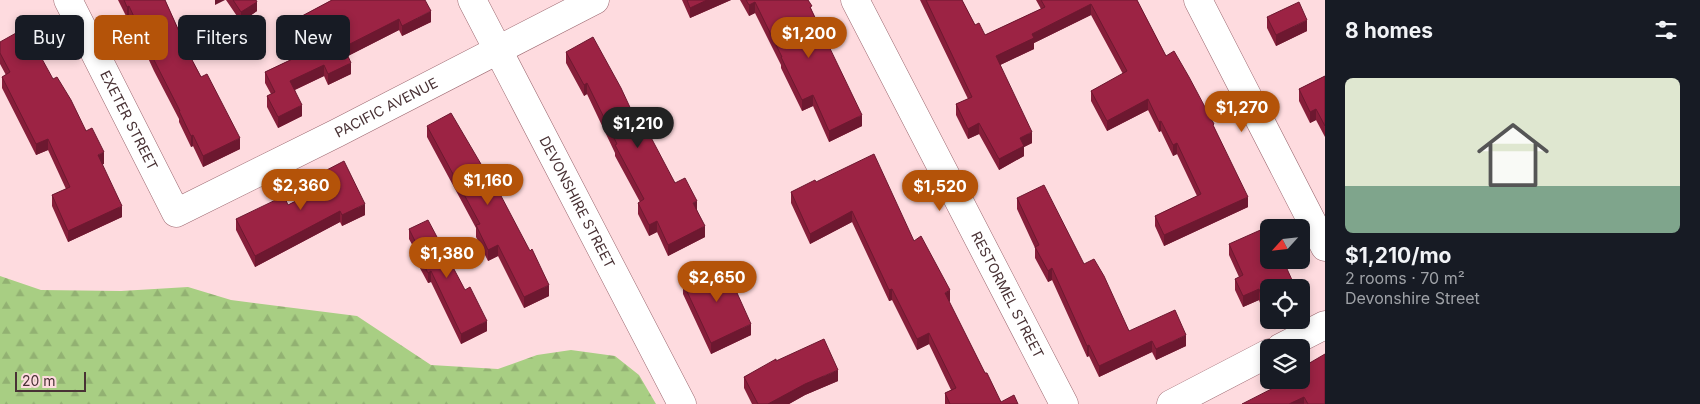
<!DOCTYPE html>
<html lang="en">
<head>
<meta charset="utf-8">
<style>
  body { margin:0; font-family:Inter,sans-serif; background:#242831; color:#f1f3f6; height:100vh; display:flex; flex-direction:column; font-size:19px; white-space:nowrap }
  * { box-sizing:border-box; margin:0 }
  p { font-size:16px; color:#9ea1a6 }
  .icon { flex:none; width:28px; height:28px; fill:none; stroke:currentColor; stroke-width:2; stroke-linecap:round; stroke-linejoin:round }
  .map { position:relative; flex:1; overflow:hidden }
  .side { display:flex; flex-direction:column; background:#171b24; width:375px }
  .side>* { flex:none }
  .guide { position:absolute; left:15px; top:15px; width:475px; height:45px; display:flex; gap:10px }
  .needle { width:32px; rotate:243deg }
  .controls { position:absolute; left:1260px; top:219px; display:grid; gap:10px }
  .controls a { display:grid; place-items:center; width:50px; height:50px; border-radius:8px; background:#171b24; box-shadow:0 2px 8px #0003; font-size:25px }
  .scale { position:absolute; left:15px; bottom:12px; width:71px; box-sizing:border-box; padding-left:5px; border:2px solid #493235; border-top:0; font-size:14px; line-height:18px; white-space:nowrap; color:#493235; -webkit-text-stroke:4px #fedbdf; paint-order:stroke }
  .price { position:absolute; translate:-50% -42px; padding:0 11px; border-radius:18px; background:#b45309; color:#fff; font-size:16px; line-height:32px; filter:drop-shadow(0 1px 2px #0008) }
  .price::after { content:''; position:absolute; left:50%; top:30px; width:15px; height:11px; margin-left:-8px; background:inherit; clip-path:polygon(0 0,100% 0,50% 100%) }
  .price.active { background:#222; color:#fff }
  ul { padding:0; list-style:none }
  li { display:grid; align-content:center; gap:10px; height:265px; padding:0 20px }
  li span { display:grid; place-items:center; height:155px; border-radius:8px; color:#555 }
  li>.icon { margin-inline-start:auto }
  span .icon { width:90px; height:90px; fill:#fffc; stroke-width:1 }
  li b { font-size:21px }
  h2 { display:flex; justify-content:space-between; align-items:center; height:60px; padding:0 20px; font-size:21px }
  .chip { padding:0 18px; border-radius:8px; background:#171b24; box-shadow:0 2px 8px #0003; font-size:18px; line-height:45px }
  .chip.active { background:#b45309; color:#fff }
  main { display:flex; flex:1; min-height:0 }
  .map>svg:first-child { display:block }
</style>
</head>
<body>
<main>
<div class="map">
<svg width="1325" height="404" viewBox="0 0 1325 404">
  <defs>
    <pattern id="forest-firs" width="22" height="20" patternUnits="userSpaceOnUse" patternTransform="scale(1.25)"><rect width="22" height="20" fill="#a8ce83"/><path d="M5 1l3.5 6h-7zM16 11l3.5 6h-7z" fill="#92b172"/></pattern>
  </defs>
  <rect width="100%" height="100%" fill="#fedbdf"/>
  <path fill="url(#forest-firs)" d="M0,276L41,290L121,291L188,287L231,300L357,316L431,365L498,369L537,355L571,350L615,356L639,375L656,404H0Z"/>
  <g fill="none" stroke-linecap="round" stroke-linejoin="round">
    <defs>
      <g id="minor">
        <path id="s1" d="M68,0L176,213L337,133L595,0"/>
        <path id="s2" d="M472,0L682,404"/>
        <path id="s3" d="M855,0L1064,404"/>
        <path d="M1198,0L1325,247"/>
        <path d="M1280,348L1325,325"/>
        <path d="M1171,404L1269,353"/>
      </g>
    </defs>
    <use href="#minor" stroke="#9c6870" stroke-width="29"/>
    <use href="#minor" stroke="#fff" stroke-width="28"/>
  </g>
  <path fill="#861e3a" d="M118,0H165L191,58L240,149L203,167L193,146L191,147L179,122V119L154,71L129,17L127,18Z
    M226,0H256L257,11L241,22Z
    M332,0L431,22L402,36L399,30L348,56L351,74L328,85L324,76L295,90L302,116L278,128L267,107V96L271,94L265,83V72L313,49L302,27V16Z
    M682,0H731L690,18Z
    M740,0H808L812,11L862,126L829,142L813,106L802,111L781,68V65L755,13L749,16Z
    M920,0H962L975,25L985,35L1041,9L1036,0H1137L1166,56L1214,127L1248,207L1164,246L1155,226V216L1197,196L1177,154L1173,156L1161,131L1159,132L1148,110L1107,131L1091,101V91L1123,74L1091,15L1034,43V49L1000,65L1032,143L1024,147V156L999,170L979,134L968,139L956,115V104L968,99Z
    M1267,17L1307,31L1276,46L1267,28Z
    M0,42L53,79L86,131L104,164H102L122,217L68,242L52,206V195L66,189L48,150L36,155L2,88V77L6,75L0,64Z
    M566,52L641,131L675,183L697,210L705,237L668,256L657,232L649,236L638,214V203L640,202L615,156V153L587,94L584,96L566,63Z
    M1325,76V137L1316,120L1310,123L1299,101V89Z
    M427,126L549,296L524,308L498,256L488,261L476,237V228L427,137Z
    M321,173L365,215L342,226L340,222L255,267L236,230V219L288,205L323,187L321,184Z
    M816,182L914,241L950,301L949,302L985,373L1001,402L1018,404H945V393L951,390L929,344L917,350L892,300L889,301L852,222L810,244L791,203V192Z
    M1017,198L1084,264L1129,331L1186,346L1156,360L1152,352L1099,377L1089,356L1087,357L1052,280L1048,282L1035,258V248L1017,209Z
    M409,229L487,331L461,344L431,282L428,283L415,259V250L409,239Z
    M1229,244L1292,288L1261,306L1259,300L1243,307L1235,290V279L1239,277L1229,255Z
    M683,283L751,335L711,354L683,294Z
    M776,361L838,381L805,395L789,404H752L744,388V377Z
    M1301,380L1325,404H1242Z"/>
  <path fill="#6d1830" d="M215,0H225L215,5Z
    M707,0H731L690,18V8Z
    M257,2V11L241,22V12Z
    M755,2V13L749,16V5Z
    M1091,4V15L1034,43V49L996,67V56L1032,34Z
    M129,6V17L127,18V7Z
    M431,11V22L402,36V26Z
    M399,19V30L344,58V47Z
    M1307,20V31L1276,46V35Z
    M351,63V74L328,85V74Z
    M324,65V76L290,92V81Z
    M587,83V94L584,96V85Z
    M813,95V106L802,111V100Z
    M1148,99V110L1107,131V121Z
    M302,105V116L278,128V117Z
    M1316,109V120L1310,123V112Z
    M862,115V126L829,142V131Z
    M1161,121V131L1159,132V122Z
    M979,123V134L968,139V129Z
    M1032,132V143L1024,147V156L999,170V159L1020,138Z
    M193,135V146L191,147V136Z
    M240,138V149L203,167V156Z
    M48,139V150L36,155V144Z
    M1177,143V154L1173,156V145Z
    M104,152V164L98,166V155Z
    M1248,197V207L1164,246V235Z
    M697,201V212L693,203Z
    M365,204V215L342,226V215Z
    M122,206V217L68,242V231Z
    M340,211V222L255,267V256Z
    M852,211V222L810,244V234Z
    M657,221V232L649,236V225Z
    M705,226V237L668,256V245Z
    M498,245V256L488,261V250Z
    M1052,268V280L1048,282V271Z
    M431,271V282L428,283V273Z
    M1292,280V288H1276Z
    M549,285V296L524,308V297Z
    M892,289V300L889,301V290Z
    M1259,289V300L1243,307V296Z
    M950,290V301L945,304V293Z
    M1269,291V302L1261,306V295Z
    M487,321V331L461,344V334Z
    M751,324V335L711,354V343Z
    M929,333V344L917,350V339Z
    M1186,335V346L1156,360V349Z
    M1152,341V352L1099,377V366Z
    M1089,345V356L1087,357V346Z
    M838,370V381L805,395L789,404H768L805,384Z
    M1304,397V404H1289Z"/>
  <path fill="#9c2344" stroke="#6d1830" d="M124,0H165L191,58L201,77L207,74L240,138L203,156L193,135L191,136L179,111H180L154,60L129,6L127,7Z
    M233,0H256L257,2L241,12Z
    M332,0H425L431,11L402,26L399,19L344,47L351,63L328,74L324,65L290,81L302,105L278,117L267,96L275,92L265,72L318,47L302,16Z
    M687,0H707L690,8Z
    M746,0H808L812,6L810,7L862,115L829,131L813,95L802,100L781,57H782L755,2L749,5Z
    M926,0H962L975,25L979,23L985,35L1045,7L1041,0H1137L1166,56L1174,51L1189,77L1214,124L1213,125L1248,197L1164,235L1155,216L1201,194L1177,143L1173,145L1161,121L1159,122L1148,99L1107,121L1091,91L1127,71L1091,4L1032,34L1034,38L996,56L1032,132L1020,138L1024,146L999,159L979,123L968,129L956,104L972,97Z
    M1299,2L1307,20L1276,35L1267,17Z
    M25,28L53,79L57,77L71,100L86,131L92,128L104,152L98,155L122,206L68,231L52,195L70,187L48,139L36,144L2,77L10,72L0,53V42Z
    M593,37L621,88L641,131L646,128L675,183L685,178L697,201L693,203L705,226L668,245L657,221L649,225L638,203L644,199L615,145L617,144L587,83L584,85L566,52Z
    M1325,76V126L1316,109L1310,112L1299,89Z
    M451,113L488,176L490,175L530,251L532,249L549,285L524,297L498,245L488,250L476,225L480,224L427,126Z
    M874,154L914,241L921,236L950,290L945,293L985,373H987L1001,402L1014,395L1018,404H950L945,393L956,388L929,333L917,339L892,289L889,290L852,211L810,234L791,192L815,180L816,182Z
    M344,161L365,204L342,215L340,211L255,256L236,219L284,196L288,205L327,185L321,173Z
    M1044,185L1084,264L1094,259L1104,276L1129,331L1175,310L1186,335L1156,349L1152,341L1099,366L1089,345L1087,346L1052,268L1048,271L1035,247L1039,245L1017,198Z
    M428,220L465,290L470,287L487,321L461,334L431,271L428,273L415,248L418,247L409,229Z
    M1265,228L1269,237V260H1283L1292,280L1276,288H1269V291L1261,295L1259,289L1243,296L1235,279L1243,275L1229,244Z
    M724,264L751,324L711,343L683,283Z
    M824,339L838,370L805,384L768,404H758L744,377L776,359V361Z
    M1325,354V404H1308L1304,397L1289,404H1242L1289,380H1301V368Z"/>
  <g text-anchor="middle" stroke-width="5" stroke-linejoin="round" paint-order="stroke">
    <g font-size="14" fill="#493235" stroke="#fedbdf">
      <text dy="5" stroke="none"><textPath href="#s1" startOffset="474">PACIFIC AVENUE</textPath></text>
      <text dy="5" stroke="none"><textPath href="#s1" startOffset="135">EXETER STREET</textPath></text>
      <text dy="5" stroke="none"><textPath href="#s2" startOffset="228">DEVONSHIRE STREET</textPath></text>
      <text dy="5" stroke="none"><textPath href="#s3" startOffset="332">RESTORMEL STREET</textPath></text>
    </g>
  </g>
</svg>
<div class="controls">
<a><svg class="needle" viewBox="-14 -14 28 28"><path d="M0-13l5 13h-10z" fill="#e53935"/><path d="M0 13l5-13h-10z" fill="#9ea1a6"/></svg></a>
<a><svg class="icon" aria-label="locate" viewBox="0 0 24 24"><circle cx="12" cy="12" r="6"/><path d="M12 2v4M12 18v4M2 12h4M18 12h4"/></svg></a>
<a><svg class="icon" aria-label="layers" viewBox="0 0 24 24"><path d="M12 4l9 5-9 5-9-5zM3 14l9 5 9-5"/></svg></a>
</div>
<div class="scale">20 m</div>
<b class="price" style="left:809px;top:59px">$1,200</b>
<b class="price" style="left:1242px;top:133px">$1,270</b>
<b class="price active" style="left:638px;top:149px">$1,210</b>
<b class="price" style="left:488px;top:206px">$1,160</b>
<b class="price" style="left:301px;top:211px">$2,360</b>
<b class="price" style="left:940px;top:212px">$1,520</b>
<b class="price" style="left:447px;top:279px">$1,380</b>
<b class="price" style="left:717px;top:303px">$2,650</b>
<div class="guide">
<a class="chip">Buy</a>
<a class="chip active">Rent</a>
<a class="chip">Filters</a>
<a class="chip">New</a>
</div>
</div>
<section class="side">
<h2>8 homes<svg class="icon" aria-label="filters" viewBox="0 0 24 24"><path d="M4 7h16M4 17h16"/><circle cx="9" cy="7" r="2"/><circle cx="15" cy="17" r="2"/></svg></h2>
<ul>
<li><span style="background:linear-gradient(#dfe7d0 70%,#7fa58c 0)"><svg class="icon" aria-label="home" viewBox="0 0 24 24"><path d="M3 11l9-7 9 7M6 9v11h12V9"/></svg></span><div><b>$1,210/mo</b><p>2 rooms · 70 m²</p><p>Devonshire Street</p></div></li>
</ul>
</section>
</main>
</body>
</html>
